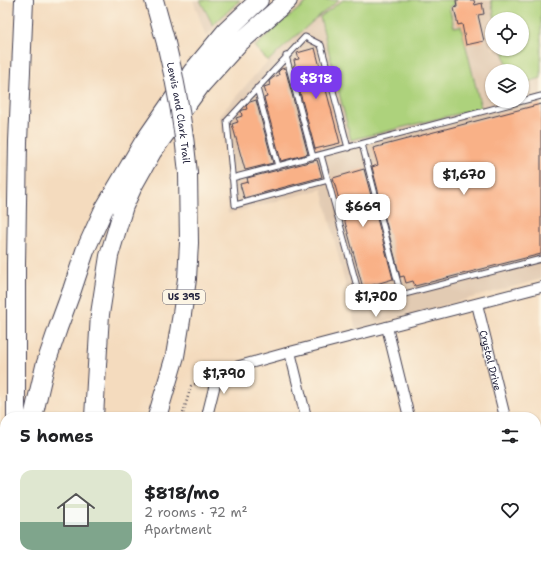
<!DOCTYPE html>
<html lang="en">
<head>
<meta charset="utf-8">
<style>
  body { margin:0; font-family:"Shantell Sans",sans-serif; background:#f2f2f2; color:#202124; height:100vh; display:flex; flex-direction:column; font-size:15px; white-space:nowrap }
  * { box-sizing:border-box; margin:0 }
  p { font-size:13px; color:#757577 }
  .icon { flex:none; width:22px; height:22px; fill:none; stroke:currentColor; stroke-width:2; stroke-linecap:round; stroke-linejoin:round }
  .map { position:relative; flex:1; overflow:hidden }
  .details { position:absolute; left:0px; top:412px; width:541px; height:156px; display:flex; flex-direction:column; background:#fff; border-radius:16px 16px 0 0; box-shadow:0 1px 3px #0004 }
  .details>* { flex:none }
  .tools { position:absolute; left:485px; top:12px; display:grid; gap:8px }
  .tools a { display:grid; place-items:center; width:44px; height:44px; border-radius:50%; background:#fff; box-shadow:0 1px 3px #0004; font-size:20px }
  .price { position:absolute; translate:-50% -34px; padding:0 9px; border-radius:8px; background:#fff; color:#222; font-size:13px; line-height:26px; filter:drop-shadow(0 1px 2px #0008) }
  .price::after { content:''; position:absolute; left:50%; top:24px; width:12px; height:9px; margin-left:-6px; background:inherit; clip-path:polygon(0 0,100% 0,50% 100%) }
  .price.current { background:#7c3aed; color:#fff }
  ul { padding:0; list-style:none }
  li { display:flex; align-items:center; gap:12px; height:100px; padding:0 20px }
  li span { display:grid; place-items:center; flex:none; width:112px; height:80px; border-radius:12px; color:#555 }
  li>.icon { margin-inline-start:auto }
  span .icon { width:48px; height:48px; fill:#fffc; stroke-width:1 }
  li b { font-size:17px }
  h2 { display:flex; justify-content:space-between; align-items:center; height:48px; padding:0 20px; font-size:17px }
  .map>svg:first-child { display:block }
</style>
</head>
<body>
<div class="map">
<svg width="541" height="568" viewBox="0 0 541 568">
  <rect width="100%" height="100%" fill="#fcf5e5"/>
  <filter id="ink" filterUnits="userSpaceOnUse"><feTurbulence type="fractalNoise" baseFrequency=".025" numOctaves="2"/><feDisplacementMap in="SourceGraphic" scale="8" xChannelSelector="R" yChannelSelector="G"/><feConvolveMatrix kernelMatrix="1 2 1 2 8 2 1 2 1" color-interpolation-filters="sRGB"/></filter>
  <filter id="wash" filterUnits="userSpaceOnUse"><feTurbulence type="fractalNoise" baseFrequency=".012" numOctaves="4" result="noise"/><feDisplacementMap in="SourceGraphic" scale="16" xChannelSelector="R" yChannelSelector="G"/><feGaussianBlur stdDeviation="0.9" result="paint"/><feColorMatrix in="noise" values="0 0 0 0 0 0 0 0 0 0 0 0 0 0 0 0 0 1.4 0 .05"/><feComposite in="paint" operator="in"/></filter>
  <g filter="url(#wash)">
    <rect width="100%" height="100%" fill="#f4dbbe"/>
    <path fill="#e2cbb3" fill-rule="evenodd" d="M193,0H244L206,37Z
      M306,0H541V279L356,329L322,189L228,214L225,154L220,115L260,69L268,62L251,45L279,22ZM492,19H522V49H492ZM492,71H522V101H492Z"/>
    <path fill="#add27b" stroke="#687a5b" d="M200,0H240L213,25Z
      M310,0H339L320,15L268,61L255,47L277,26Z
      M343,0H453L454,5L449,7L454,27L461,26L481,108L351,140L320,17Z
      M491,0H541V78L525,83L522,82V71H508L503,49H522V19H495Z"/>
    <g id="blocks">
      <path fill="#f9b187" d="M456,0H474L475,5L482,3L484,14L478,15L484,41L466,45L462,24L458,25L454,8L457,7Z
        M315,48L340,143L315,149L293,66L295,65L294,60L299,59L297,53Z
        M285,68L308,154L281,161L264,98L267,97L264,87L270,85L269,81L274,77L279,75L278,72L281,69Z
        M256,100L273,163L245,170L232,124L238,122L236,118L242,116L241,111L243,110L247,109L246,106L250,102Z
        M541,104V254L415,286L413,281L406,283L404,276L400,277L372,167L378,165L373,148Z
        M317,160L322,177L244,198L240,184L248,182L247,178Z
        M364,169L393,279L363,288L333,178Z"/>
    </g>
  </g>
  <g filter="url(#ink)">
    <use href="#blocks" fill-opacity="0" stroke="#423e4f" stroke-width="1"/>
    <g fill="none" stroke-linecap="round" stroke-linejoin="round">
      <defs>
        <path id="lane" d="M286,56L313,157
          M257,88L278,166
          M362,144L401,295
          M321,155L362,305L541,259
          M232,178L541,96
          M328,180L235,205L227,121L305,37L321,45L348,148"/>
        <g id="street">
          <path id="s1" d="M477,304L505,417"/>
          <path d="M387,327L409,417"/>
          <path d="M290,352L306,417"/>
          <path d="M209,417L208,412L218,372L290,352L541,287"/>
          <path d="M536,538L541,558"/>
          <path d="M243,563L244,568"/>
          <path d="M341,563L342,568"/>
          <path d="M444,563L445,568"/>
        </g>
        <path id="highway" d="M154,0L166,43
          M16,417V264L18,142L24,0
          M33,417L45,366L58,328L72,290L85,251L104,209L143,143L192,72L226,31L259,0
          M94,417L100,314L109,256L124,206L134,184L152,152L201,85L238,44L288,0
          M157,417L175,356L182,314L187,279L189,243L188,173
          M16,563V568
          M67,568L68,563
          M101,568L103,563"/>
      </defs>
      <use href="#lane" stroke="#423e4f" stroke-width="7"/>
      <use href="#street" stroke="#423e4f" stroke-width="12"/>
      <use href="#highway" stroke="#423e4f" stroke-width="20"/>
      <path stroke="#423e4f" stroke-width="2.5" stroke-dasharray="1 3" stroke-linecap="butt" d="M182,417L191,386L205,379
        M123,568L125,563"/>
      <use href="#lane" stroke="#fff" stroke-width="5"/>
      <use href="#street" stroke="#fff" stroke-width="10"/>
      <use href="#highway" stroke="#fff" stroke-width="18"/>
      <defs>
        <g id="highway-bridge">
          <path id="s2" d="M166,43C177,87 184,128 188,173"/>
        </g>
      </defs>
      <use href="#highway-bridge" stroke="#423e4f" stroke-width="20" stroke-linecap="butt"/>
      <use href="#highway-bridge" stroke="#fff" stroke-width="18"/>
    </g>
  </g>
  <g text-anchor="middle" stroke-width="3.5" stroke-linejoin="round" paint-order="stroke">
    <rect fill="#fcf5e5" stroke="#63616e" stroke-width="1" x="163" y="290" width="42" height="14" rx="3"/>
    <g font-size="9" font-weight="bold" fill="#22223b">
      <text x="184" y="300">US 395</text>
    </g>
    <g font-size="10" fill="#22223b" stroke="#fcf5e5">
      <text dy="4" stroke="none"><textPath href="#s2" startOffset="71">Lewis and Clark Trail</textPath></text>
      <text dy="4" stroke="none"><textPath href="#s1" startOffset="58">Crystal Drive</textPath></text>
    </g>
  </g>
</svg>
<div class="tools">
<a><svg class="icon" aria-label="locate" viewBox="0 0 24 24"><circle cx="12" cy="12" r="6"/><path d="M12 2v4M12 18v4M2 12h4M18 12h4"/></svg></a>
<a><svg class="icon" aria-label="layers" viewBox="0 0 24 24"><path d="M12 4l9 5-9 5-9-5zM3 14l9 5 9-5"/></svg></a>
</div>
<b class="price current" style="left:316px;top:100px">$818</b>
<b class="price" style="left:464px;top:196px">$1,670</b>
<b class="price" style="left:363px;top:228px">$669</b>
<b class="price" style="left:376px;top:318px">$1,700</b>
<b class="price" style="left:224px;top:395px">$1,790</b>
<section class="details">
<h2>5 homes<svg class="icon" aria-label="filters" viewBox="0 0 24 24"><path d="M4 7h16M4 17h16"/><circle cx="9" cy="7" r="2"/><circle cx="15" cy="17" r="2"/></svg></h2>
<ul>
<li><span style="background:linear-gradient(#dfe7d0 65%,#7fa58c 0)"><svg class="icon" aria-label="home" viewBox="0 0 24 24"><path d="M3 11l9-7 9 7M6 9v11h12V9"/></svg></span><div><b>$818/mo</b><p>2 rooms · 72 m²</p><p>Apartment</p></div><svg class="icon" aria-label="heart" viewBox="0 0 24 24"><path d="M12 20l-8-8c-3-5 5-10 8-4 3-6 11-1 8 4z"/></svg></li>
</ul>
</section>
</div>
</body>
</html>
